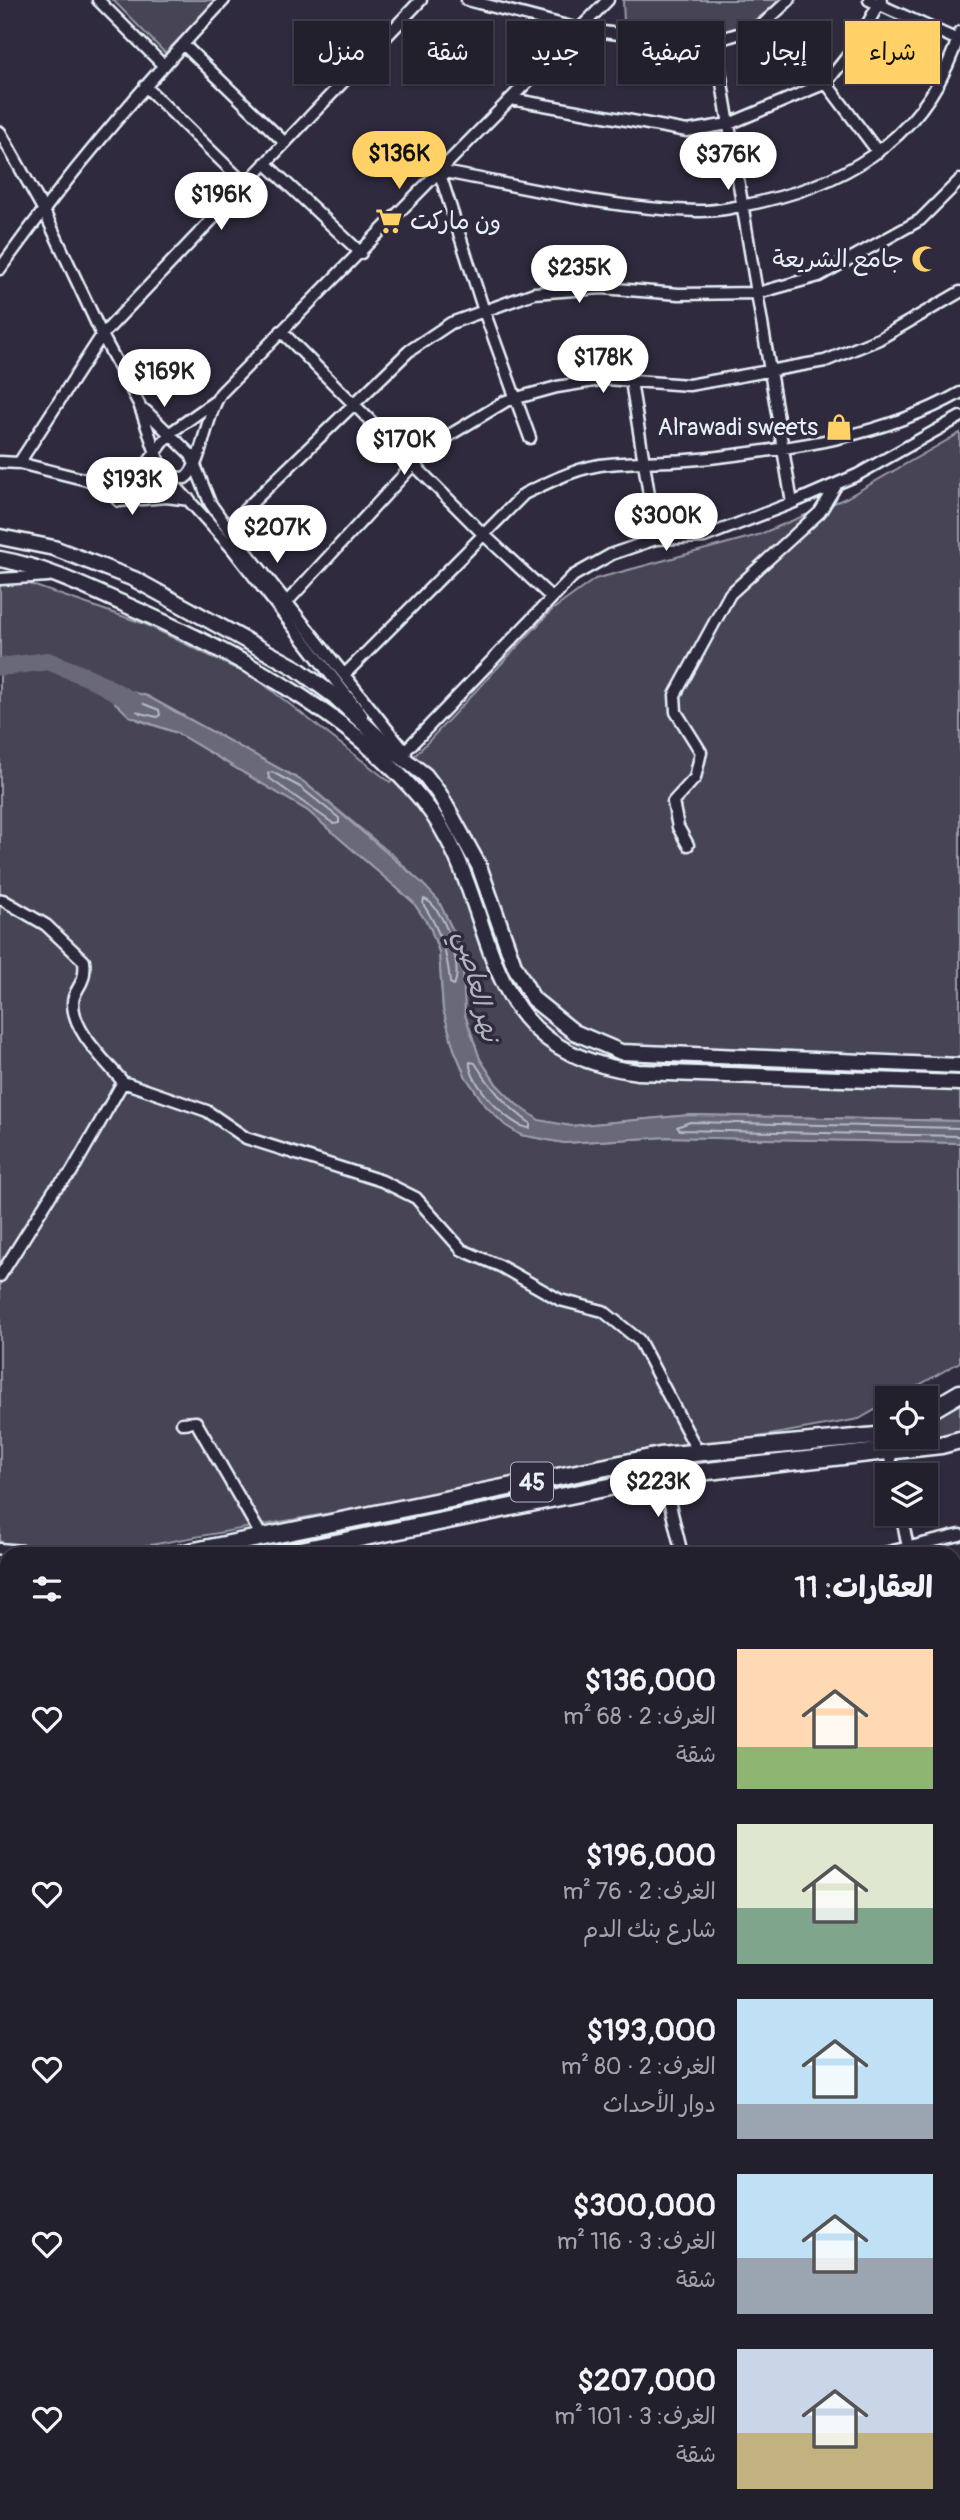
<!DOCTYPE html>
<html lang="ar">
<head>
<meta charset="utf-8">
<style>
  body { margin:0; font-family:Pangolin,"Playpen Sans Arabic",sans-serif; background:#2f2d3a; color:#f1f3f6; direction:rtl; height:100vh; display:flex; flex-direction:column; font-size:26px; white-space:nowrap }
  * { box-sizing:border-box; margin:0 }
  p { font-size:23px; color:#a3a3aa }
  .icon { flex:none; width:38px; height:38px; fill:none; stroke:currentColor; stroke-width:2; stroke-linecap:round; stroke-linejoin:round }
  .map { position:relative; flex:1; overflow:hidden; direction:ltr }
  .drawer { position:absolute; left:0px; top:1547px; width:961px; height:973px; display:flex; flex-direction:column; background:#23202e; border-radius:21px 21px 0 0; box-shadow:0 2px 5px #0004,0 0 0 2px #403e4a; direction:rtl }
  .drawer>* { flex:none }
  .banner { position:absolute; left:21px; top:21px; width:919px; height:63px; direction:rtl; display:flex; gap:14px }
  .buttons { position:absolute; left:875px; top:1386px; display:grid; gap:14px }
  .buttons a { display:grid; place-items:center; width:63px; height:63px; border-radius:0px; background:#23202e; box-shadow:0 2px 5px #0004,0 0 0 2px #403e4a; font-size:35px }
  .price { position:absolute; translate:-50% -60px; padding:0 16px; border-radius:24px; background:#fff; color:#222; font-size:23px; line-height:46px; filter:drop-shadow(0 2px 4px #0008) }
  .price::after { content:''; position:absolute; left:50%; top:42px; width:21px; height:16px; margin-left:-10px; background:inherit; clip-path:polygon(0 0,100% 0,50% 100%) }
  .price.active { background:#ffd166; color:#111 }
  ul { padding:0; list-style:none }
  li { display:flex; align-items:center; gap:21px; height:175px; padding:0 28px }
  li span { display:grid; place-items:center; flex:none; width:196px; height:140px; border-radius:0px; color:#555 }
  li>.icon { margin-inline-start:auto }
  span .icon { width:84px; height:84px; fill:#fffc; stroke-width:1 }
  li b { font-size:30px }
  h2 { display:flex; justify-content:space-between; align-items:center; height:84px; padding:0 28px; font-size:30px }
  .tag { padding:0 24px; border-radius:0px; background:#23202e; box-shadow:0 2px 5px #0004,0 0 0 2px #403e4a; font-size:24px; line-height:63px }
  .tag.active { background:#ffd166; color:#111 }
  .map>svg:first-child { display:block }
</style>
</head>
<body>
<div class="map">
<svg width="960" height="2520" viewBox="0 0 960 2520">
  <rect width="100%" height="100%" fill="#2f2a3d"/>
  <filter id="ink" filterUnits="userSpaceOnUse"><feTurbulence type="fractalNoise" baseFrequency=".0143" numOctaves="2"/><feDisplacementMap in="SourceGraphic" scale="14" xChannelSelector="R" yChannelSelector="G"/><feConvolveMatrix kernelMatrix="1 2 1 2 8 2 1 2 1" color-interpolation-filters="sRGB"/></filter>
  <g filter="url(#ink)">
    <path fill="#3b3749" d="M960,2137V2278L954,2284V2143Z
      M960,2388V2467L954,2461V2395Z
      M779,2513H913L919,2520H778L775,2517Z"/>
    <path fill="#464455" stroke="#979aa6" stroke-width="2" d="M113,0H218L165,53Z
      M623,0H779C743,42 672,40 624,22Z
      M960,433V1121L690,1115L571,1126L539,1121L516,1104L497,1085L480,1059L465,1015L462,949L438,900L395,857L304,782L147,696L124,690L114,693L115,703L138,720L177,733L308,811L413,902L430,927L439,952L443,1009L454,1049L466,1077L485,1105L505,1125L521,1135L564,1143L667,1137L960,1143V1362L896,1398H887V1403L859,1419L100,1554H7V1571L0,1572V581L12,578L145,624L257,679L390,782L552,610L595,579L758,535L846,498Z
      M960,1402V1432L895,1443L894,1439L926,1437V1421Z"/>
    <path fill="#696978" stroke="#9c9fab" stroke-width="2" d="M124,690L147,696L304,782L421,882L438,900L462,949L465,1015L480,1059L497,1085L516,1104L539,1120L571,1126L690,1115L960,1121V1143L667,1137L564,1143L521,1135L505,1125L485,1105L466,1077L454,1049L443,1009L439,952L430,927L413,902L308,811L177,733L129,716L115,702L114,693Z"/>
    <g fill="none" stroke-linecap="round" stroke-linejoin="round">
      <path stroke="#b5bbc5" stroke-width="2" d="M129,698L159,710L160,715L157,717L140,713L125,703Z
        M272,772L300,787L339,818V823L334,824L269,778L268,773Z
        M424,899C443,904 464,967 454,985L450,983C448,952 439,928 423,904Z
        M470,1062L475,1063C491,1088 506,1106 530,1123V1128C511,1129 467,1080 470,1062Z
        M960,1128L690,1122L677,1127L680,1130L960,1136"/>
      <path stroke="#696978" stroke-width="18" d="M0,667L48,661L92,679L134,702"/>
      <defs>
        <path id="minor" d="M98,0L164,66
          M467,0L579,29L659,39L715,41L760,27L789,0
          M869,0L960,41
          M715,41L792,503
          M183,44L284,142
          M826,83L878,152
          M145,86L245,184
          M511,99L687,131L729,124L826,83L854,48L881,0
          M0,132L43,209L102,335L139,404L162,471L231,547L362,715
          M265,163L361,253
          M0,269C68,174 144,85 224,0
          M281,331L482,533L551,597
          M631,381L656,539
          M146,411L191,455L210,503L227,527L406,753
          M530,438L484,311L439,171C524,187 611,209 697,211C718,212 740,206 760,202C858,180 930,130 960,32
          M0,462L19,463L111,486L142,471L170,433L214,402
          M19,463L102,335L421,0
          M167,477L185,478C202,467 205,415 221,393L608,0
          M111,486L110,492L119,501L166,497L190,500
          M227,527L409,351L451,323L534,293L602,288L679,294L758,293L819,276L920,220L960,180
          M0,579L48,576
          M287,602L413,465L453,433L506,401L557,387L606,379L689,385L825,361L879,339L960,292
          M345,674L524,494C551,481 580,466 609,464C643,461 677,462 710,458C796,448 884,436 960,393
          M406,750L573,576L612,554L656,539L704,537L792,503L857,475L960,417
          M688,845L678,827L673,802L695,778L701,752L676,712L675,695L730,594L820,512L837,484
          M123,1082L207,1111L246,1138L382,1181L416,1198L462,1250L500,1266L560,1300L603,1311L639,1340L698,1452
          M0,1276L54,1190L71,1173L123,1082C105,1060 73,1032 73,1003C73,988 87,986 84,961L46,925L3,900
          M182,1423L196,1422L262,1537
          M888,1446L893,1475
          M663,1476L682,1554
          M901,1514L908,1547
          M0,1549L56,1554
          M880,1554L960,1535
          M954,1804L960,1801
          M954,1924L960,1929
          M954,1991L960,1985
          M954,2113L960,2115
          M0,2277L7,2270
          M0,2305L7,2315
          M954,2309L960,2303
          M0,2481L7,2480
          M954,2484L960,2490
          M46,2513L47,2520
          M759,2513L765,2520"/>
        <path id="secondary" d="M0,537L54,548L134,579L296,668L333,695L391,749L425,775L440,795L479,866L514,965L533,999L574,1032L621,1052L960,1066
          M0,559C44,567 83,586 124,604C229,651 347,710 422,800C507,903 463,1050 638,1072L960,1083
          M954,1664L960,1662
          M954,1678L960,1676"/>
        <path id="primary" d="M0,1889L7,1896
          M0,1910L7,1918
          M531,2513L537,2520
          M555,2513L562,2520"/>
        <path id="trunk" d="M926,1413L960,1393
          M180,1554L660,1456L887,1435
          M282,1554L663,1476L941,1445L960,1440
          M0,1589L7,1588
          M0,1615L7,1611"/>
      </defs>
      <use href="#minor" stroke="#e8f1f8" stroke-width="15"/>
      <use href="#secondary" stroke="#e8f1f8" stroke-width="19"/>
      <use href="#primary" stroke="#e8f1f8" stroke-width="21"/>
      <use href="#trunk" stroke="#e8f1f8" stroke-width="21"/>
      <use href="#minor" stroke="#2f2a3d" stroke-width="10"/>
      <use href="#secondary" stroke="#2f2a3d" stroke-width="14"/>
      <use href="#primary" stroke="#2f2a3d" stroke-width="16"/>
      <use href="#trunk" stroke="#2f2a3d" stroke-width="16"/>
    </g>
  </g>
  <defs>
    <symbol id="supermarket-bare" viewBox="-9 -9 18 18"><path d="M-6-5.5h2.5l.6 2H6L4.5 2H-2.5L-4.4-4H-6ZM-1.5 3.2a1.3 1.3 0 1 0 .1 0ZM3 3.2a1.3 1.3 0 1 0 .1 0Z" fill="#ffd166" stroke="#2f2a3d" stroke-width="2.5" paint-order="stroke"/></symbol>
    <symbol id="mosque-bare" viewBox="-9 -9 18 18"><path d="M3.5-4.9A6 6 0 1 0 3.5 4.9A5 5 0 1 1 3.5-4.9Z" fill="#ffd166" stroke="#2f2a3d" stroke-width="2.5" paint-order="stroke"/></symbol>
    <symbol id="shop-bare" viewBox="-9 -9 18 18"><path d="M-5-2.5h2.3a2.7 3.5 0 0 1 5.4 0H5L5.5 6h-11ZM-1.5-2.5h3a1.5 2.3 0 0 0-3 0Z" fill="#ffd166" stroke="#2f2a3d" stroke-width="2.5" paint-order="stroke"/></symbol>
  </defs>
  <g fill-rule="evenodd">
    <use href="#supermarket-bare" x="370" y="202" width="38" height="38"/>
    <use href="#mosque-bare" x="906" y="240" width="38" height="38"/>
    <use href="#shop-bare" x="820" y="408" width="38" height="38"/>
  </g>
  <g text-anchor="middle" stroke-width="7" stroke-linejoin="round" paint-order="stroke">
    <rect fill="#2f2a3d" stroke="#b0b5c0" stroke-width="2" x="511" y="1462.5" width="42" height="39" rx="5"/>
    <g font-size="23" font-weight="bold" fill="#e8f1f8">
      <text x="532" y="1490">45</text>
    </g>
    <g font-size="24" fill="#e8f1f8" stroke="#2f2a3d" text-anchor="end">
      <text x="410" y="229" text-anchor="start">ون ماركت</text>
      <text x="904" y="267">جامع الشريعة</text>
      <text x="818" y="435">Alrawadi sweets</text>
    </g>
    <g font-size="26" font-style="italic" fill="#afb4be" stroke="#2f2a3d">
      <text transform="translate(478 986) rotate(76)" y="9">نهر العاصي</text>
    </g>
  </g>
</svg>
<div class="buttons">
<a><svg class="icon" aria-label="locate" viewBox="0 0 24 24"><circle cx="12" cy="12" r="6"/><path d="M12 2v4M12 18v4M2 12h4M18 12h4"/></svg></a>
<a><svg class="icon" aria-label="layers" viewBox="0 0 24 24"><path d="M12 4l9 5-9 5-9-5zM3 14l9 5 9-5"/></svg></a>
</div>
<b class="price active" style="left:399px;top:191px">$136K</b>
<b class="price" style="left:728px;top:192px">$376K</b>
<b class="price" style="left:221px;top:232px">$196K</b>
<b class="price" style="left:579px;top:305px">$235K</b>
<b class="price" style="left:603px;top:395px">$178K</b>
<b class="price" style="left:164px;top:409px">$169K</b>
<b class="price" style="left:404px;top:477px">$170K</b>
<b class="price" style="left:132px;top:517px">$193K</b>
<b class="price" style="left:666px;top:553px">$300K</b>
<b class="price" style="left:277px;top:565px">$207K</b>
<b class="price" style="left:658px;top:1519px">$223K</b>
<div class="banner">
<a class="tag active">شراء</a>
<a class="tag">إيجار</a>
<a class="tag">تصفية</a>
<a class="tag">جديد</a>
<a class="tag">شقة</a>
<a class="tag">منزل</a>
</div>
<section class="drawer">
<h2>العقارات: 11<svg class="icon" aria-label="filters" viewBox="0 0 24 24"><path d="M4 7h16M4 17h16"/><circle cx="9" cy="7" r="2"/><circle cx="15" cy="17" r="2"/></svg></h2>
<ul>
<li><span style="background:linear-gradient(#ffd9b3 70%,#8fb573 0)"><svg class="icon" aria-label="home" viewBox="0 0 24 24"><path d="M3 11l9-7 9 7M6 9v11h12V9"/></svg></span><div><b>$136,000</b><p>الغرف: 2 · 68 m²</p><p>شقة</p></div><svg class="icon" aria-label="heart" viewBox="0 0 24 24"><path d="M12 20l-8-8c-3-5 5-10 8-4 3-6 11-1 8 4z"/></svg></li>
<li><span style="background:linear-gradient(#dfe7d0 60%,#7fa58c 0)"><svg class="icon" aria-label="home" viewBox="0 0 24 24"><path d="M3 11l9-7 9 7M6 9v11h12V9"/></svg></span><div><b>$196,000</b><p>الغرف: 2 · 76 m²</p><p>شارع بنك الدم</p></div><svg class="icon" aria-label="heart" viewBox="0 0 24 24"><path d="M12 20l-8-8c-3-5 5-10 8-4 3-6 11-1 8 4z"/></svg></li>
<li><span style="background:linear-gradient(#bfe0f5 75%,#9aa5b1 0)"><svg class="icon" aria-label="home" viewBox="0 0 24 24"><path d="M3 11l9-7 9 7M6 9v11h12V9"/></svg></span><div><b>$193,000</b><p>الغرف: 2 · 80 m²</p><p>دوار الأحداث</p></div><svg class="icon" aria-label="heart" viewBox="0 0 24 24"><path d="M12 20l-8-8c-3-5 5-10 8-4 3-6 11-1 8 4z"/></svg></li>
<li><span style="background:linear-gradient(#bfe0f5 60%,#9aa5b1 0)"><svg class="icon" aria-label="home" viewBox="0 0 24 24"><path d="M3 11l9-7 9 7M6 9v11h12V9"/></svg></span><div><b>$300,000</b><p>الغرف: 3 · 116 m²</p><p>شقة</p></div><svg class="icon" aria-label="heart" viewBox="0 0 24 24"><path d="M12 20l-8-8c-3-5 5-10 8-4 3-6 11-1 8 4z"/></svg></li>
<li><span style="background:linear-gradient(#c9d6e8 60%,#c2b280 0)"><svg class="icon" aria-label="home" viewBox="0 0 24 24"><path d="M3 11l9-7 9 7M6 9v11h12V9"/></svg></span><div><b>$207,000</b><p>الغرف: 3 · 101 m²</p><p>شقة</p></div><svg class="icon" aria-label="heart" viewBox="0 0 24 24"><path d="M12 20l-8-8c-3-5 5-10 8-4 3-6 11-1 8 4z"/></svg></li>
</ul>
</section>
</div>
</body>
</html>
